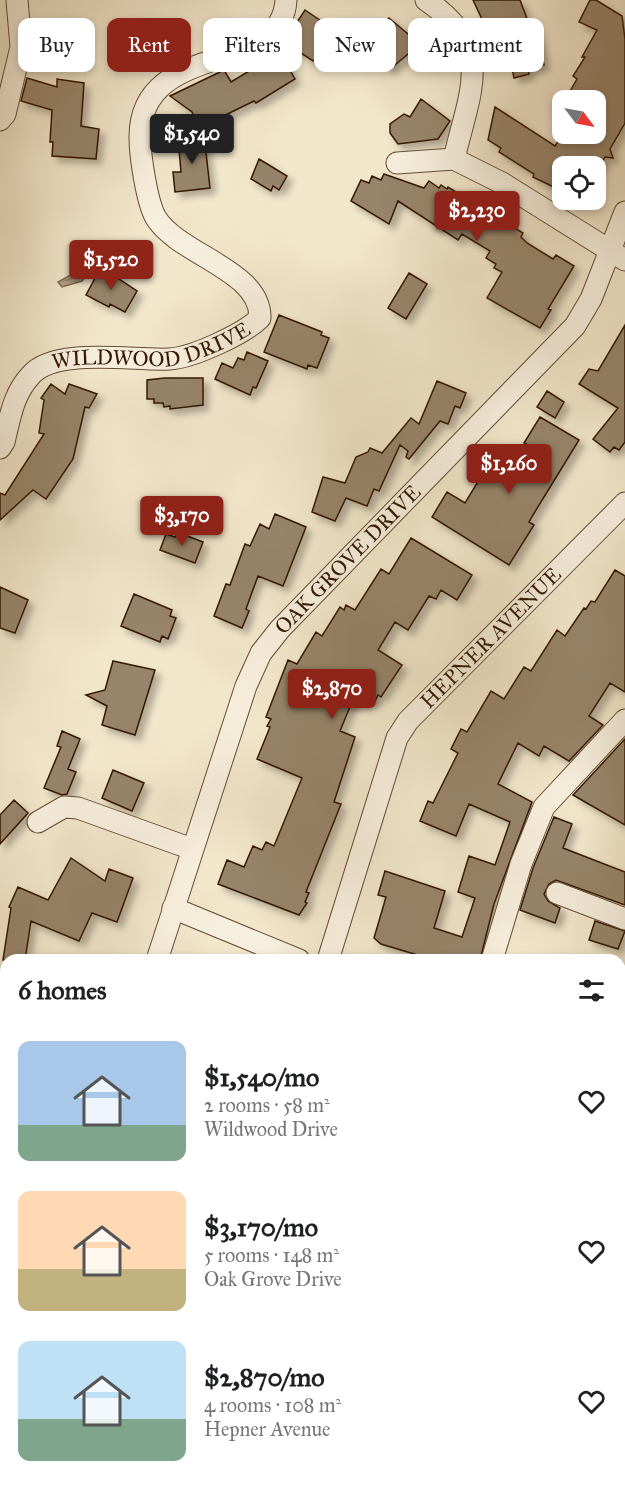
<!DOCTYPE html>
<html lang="en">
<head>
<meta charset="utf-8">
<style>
  body { margin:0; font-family:"IM FELL Great Primer",serif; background:#f2f2f2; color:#202124; height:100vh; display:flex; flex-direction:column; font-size:22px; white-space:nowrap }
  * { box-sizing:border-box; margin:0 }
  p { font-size:20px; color:#757577 }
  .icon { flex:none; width:33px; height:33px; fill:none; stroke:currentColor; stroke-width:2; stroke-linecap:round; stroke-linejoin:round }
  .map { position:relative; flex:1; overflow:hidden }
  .side { position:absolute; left:0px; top:954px; width:626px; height:536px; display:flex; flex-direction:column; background:#fff; border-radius:18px 18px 0 0; box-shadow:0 3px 9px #0003 }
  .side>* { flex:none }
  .banner { position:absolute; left:18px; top:18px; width:590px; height:54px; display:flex; gap:12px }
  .needle { width:39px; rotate:122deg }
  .controls { position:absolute; left:552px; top:90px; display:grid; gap:12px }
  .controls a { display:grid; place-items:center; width:54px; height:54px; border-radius:12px; background:#fff; box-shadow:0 3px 9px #0003; font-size:30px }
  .price { position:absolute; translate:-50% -51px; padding:0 14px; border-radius:6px; background:#8f2418; color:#fff; font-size:20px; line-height:39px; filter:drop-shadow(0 2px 3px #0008) }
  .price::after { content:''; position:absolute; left:50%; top:36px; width:18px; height:14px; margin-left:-9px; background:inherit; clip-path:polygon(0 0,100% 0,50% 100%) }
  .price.on { background:#222; color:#fff }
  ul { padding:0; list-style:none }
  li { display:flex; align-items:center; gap:18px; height:150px; padding:0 18px }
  li span { display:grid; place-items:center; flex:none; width:168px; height:120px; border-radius:12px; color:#555 }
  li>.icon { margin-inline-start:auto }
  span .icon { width:72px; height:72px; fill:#fffc; stroke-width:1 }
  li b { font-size:26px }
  h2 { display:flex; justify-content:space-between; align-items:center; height:72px; padding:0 18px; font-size:26px }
  .chip { padding:0 21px; border-radius:12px; background:#fff; box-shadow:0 3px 9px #0003; font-size:21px; line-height:54px }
  .chip.on { background:#8f2418; color:#fff }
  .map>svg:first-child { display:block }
</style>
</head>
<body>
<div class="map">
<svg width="625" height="1489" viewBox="0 0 625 1489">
  <defs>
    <pattern id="water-waves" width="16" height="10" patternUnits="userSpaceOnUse" patternTransform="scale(1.5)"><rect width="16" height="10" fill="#b2a087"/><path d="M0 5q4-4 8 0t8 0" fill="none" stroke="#92826c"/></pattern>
    <filter id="shadow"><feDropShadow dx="5.5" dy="5.5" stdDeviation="3" flood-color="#0004"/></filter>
  </defs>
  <rect width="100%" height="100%" fill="#f2e6cb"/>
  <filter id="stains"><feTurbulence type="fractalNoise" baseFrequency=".00333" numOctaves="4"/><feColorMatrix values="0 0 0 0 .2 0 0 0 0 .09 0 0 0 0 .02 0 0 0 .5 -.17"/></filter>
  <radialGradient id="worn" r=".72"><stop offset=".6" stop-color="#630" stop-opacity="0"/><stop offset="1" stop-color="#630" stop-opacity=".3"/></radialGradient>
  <path fill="url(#water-waves)" stroke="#806a53" stroke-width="1.5" d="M85,267L87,274L82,281L62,287L58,282Z"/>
  <path fill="#97846b" stroke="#351904" stroke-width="1.5" filter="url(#shadow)" d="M473,0H520L534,37L538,36L544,65L528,68L529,74L514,78L506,37L503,38L501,28L488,32Z
    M590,0H596L622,16L625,39V123L610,149L613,158L605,157L600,166H562V191L533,177L534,174L499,152L501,148L488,140L495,107L555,146L563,134H596V100H565L577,79L573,76L585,57H582L597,30L579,22Z
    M305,10L333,29L332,32L334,34L318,59L313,61L284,42Z
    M389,18L420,44L389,70L365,41Z
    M276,46L295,79L256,103L254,101L199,128L192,112L170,96L224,70L231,82L264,62L260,56Z
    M27,78L57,87V79L84,83L81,126L99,129L96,159L52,156L53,142H50L52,110L21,101Z
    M421,99L450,121L438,139L398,144L390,133V124L404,114L410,117Z
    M204,135L210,188L175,192L173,172H181L178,138Z
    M259,159L287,176L279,190L273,186L271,191L251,179Z
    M384,174L424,188L429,181L439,188L441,185L447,189L448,187L481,207L479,211L505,227L507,223L523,233L521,237L527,243L553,259L556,255L574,266L548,309L551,310L540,328L487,298L502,272L494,268L496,264L486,258L490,251L462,234L458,240L398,201L389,224L351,201L361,180L369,183L372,176L381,180Z
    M101,267L137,291L125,312L110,304L109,307L86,295Z
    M409,273L427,284L406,319L388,308Z
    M279,315L322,332L321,335L329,338L317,368L308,365L307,369L264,352Z
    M625,325V442L619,450L614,447L610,452L593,439L618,408L579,384L589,369L598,371Z
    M247,352L268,361L256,388L253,387L250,395L215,379L222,363L233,368L238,358L244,360Z
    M165,378H203V405L170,409V406L164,407L163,403H154V399H147V380Z
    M437,381L466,393L460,408L455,406L448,424L440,421L409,459L406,457L408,451L400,445L379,491L374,489L367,506L346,498L335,521L312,512L323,477L345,483L356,457L368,452L370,448L382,453L411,418L419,424Z
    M51,384L65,394L69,384L97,394L89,408L85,407L73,459L46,499L33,490L0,520V493L5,495L44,434L39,433L44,400L41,398Z
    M547,391L564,402L555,418L537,407Z
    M540,417L579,440L533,515L529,522L534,525L509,565L432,517L447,492L465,503L482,475L477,472L488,455L517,473L532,447L524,443Z
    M275,514L306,527L283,586L258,576L246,609L249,611L242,628L214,616L226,584L230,585L245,544L250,546L260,524L269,529Z
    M177,532L203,542L195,563L160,550L166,534L175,537Z
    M411,538L472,575L457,600L441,590L436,599L429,596L408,630L395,622L378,650L402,665L381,697L378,695L374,703L356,692L340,731L355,737L334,802L341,804L306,892L309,893L305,902L307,903L299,915L218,884L227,860L244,867L253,846L262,850L266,842L274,846L302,778L257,759L270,727L267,726L271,719L266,717L288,660L297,664L316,632L322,636L340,607L344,610L346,605L355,610L381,569L389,574Z
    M615,570L625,576V692L610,683L589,716L603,725L569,761L544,746L539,756L518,743L498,784L532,802L494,904L480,960H434L381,944L374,938L386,897L378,895L385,871L445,891L434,928L462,937L475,898L458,892L469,856L495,865L510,822L469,804L456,836L420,821L428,801L433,803L458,753L451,749L461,729L467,732L491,691L504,699L524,667L531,671L557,630L565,636L584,608L586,609L591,601L595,602Z
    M0,587L28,600L15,633L0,628Z
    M134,594L172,610L170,616L176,618L168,639L162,636L160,642L121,626Z
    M113,661L155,670L135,735L102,725L107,706L86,695L105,690Z
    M62,731L80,739L68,769L76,772L67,794L62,795L44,788L61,747L57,746Z
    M625,739V825L573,795Z
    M113,770L144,783L132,811L102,798Z
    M14,800L28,813L0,844V815Z
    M554,817L572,824L563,848L625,872V905L556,880L549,884L544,894L548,901L560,908L555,923L520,910L533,868Z
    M71,858L105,881L109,869L133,878L117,922L92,913L79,941L31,921L25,960H3L11,908L9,907L18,887L48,900Z
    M595,921L625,931L618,949L589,940Z"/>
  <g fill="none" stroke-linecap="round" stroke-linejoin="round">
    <defs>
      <g id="minor">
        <path d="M426,0C496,48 470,89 454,159L502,183L625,260"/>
        <path d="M0,120L5,114L21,47L17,0"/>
        <path d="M397,163L454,159"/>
        <path id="s1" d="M0,448L4,442C10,418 13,394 31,375C55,347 134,361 169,359C192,358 244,334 260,318C261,270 179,255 156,218C147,203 140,156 140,138C139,39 282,77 286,0"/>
        <path d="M38,822L64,807L78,808L192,849"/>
        <path d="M557,893L625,919"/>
        <path d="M173,908L299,960"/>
        <path id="s2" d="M157,960L246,686L261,653L280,629L575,326L591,299L625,212"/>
        <path id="s3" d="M328,960L397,738L408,721L625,503"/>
        <path d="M492,960L521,864L544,807L625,720"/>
        <path d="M620,1069L625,1052"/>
        <path d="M620,1091L625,1094"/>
        <path d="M0,1144L6,1141"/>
        <path d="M165,1489L166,1484"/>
        <path d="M328,1489L329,1484"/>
        <path d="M493,1489L495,1484"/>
      </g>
    </defs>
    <use href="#minor" stroke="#644c36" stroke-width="23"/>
    <use href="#minor" stroke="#f7efdd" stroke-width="21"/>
  </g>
  <g text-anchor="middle" stroke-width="4.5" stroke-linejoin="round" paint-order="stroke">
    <g font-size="21" fill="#351904" stroke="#f7efdd">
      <text dy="7" stroke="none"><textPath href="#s1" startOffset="207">WILDWOOD DRIVE</textPath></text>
      <text dy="7" stroke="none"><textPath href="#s2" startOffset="452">OAK GROVE DRIVE</textPath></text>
      <text dy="7" stroke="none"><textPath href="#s3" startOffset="370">HEPNER AVENUE</textPath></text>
    </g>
  </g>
  <rect width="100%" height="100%" filter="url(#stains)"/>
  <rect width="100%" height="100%" fill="url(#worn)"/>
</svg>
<div class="controls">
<a><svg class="needle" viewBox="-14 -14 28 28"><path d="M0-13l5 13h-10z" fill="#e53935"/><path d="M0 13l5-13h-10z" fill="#757577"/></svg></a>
<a><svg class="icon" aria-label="locate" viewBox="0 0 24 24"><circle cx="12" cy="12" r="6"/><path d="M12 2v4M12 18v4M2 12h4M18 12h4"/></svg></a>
</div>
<b class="price on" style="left:192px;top:165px">$1,540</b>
<b class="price" style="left:477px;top:242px">$2,230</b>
<b class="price" style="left:111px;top:291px">$1,520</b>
<b class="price" style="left:509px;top:495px">$1,260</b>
<b class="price" style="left:182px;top:547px">$3,170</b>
<b class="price" style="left:332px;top:720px">$2,870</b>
<div class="banner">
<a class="chip">Buy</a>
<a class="chip on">Rent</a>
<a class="chip">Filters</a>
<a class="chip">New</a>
<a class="chip">Apartment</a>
</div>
<section class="side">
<h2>6 homes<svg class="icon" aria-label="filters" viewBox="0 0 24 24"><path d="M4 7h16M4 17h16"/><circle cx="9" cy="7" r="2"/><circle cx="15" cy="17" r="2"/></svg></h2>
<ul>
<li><span style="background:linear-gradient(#a9c7e8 70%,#7fa58c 0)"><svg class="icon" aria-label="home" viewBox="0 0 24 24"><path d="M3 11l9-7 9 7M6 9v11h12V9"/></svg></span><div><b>$1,540/mo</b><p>2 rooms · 58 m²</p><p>Wildwood Drive</p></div><svg class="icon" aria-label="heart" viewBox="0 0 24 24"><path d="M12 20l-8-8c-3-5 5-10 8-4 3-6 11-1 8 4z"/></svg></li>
<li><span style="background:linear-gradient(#ffd9b3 65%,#c2b280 0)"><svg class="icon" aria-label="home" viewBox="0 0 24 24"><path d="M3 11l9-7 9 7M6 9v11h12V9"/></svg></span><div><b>$3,170/mo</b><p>5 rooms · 148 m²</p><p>Oak Grove Drive</p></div><svg class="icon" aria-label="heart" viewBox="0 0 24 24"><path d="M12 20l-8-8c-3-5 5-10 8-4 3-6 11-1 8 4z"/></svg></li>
<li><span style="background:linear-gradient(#bfe0f5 65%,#7fa58c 0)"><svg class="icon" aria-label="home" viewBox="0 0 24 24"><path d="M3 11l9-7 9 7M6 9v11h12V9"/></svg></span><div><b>$2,870/mo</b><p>4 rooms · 108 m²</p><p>Hepner Avenue</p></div><svg class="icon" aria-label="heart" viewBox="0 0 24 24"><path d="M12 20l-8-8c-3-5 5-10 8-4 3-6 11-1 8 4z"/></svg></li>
</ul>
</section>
</div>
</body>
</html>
